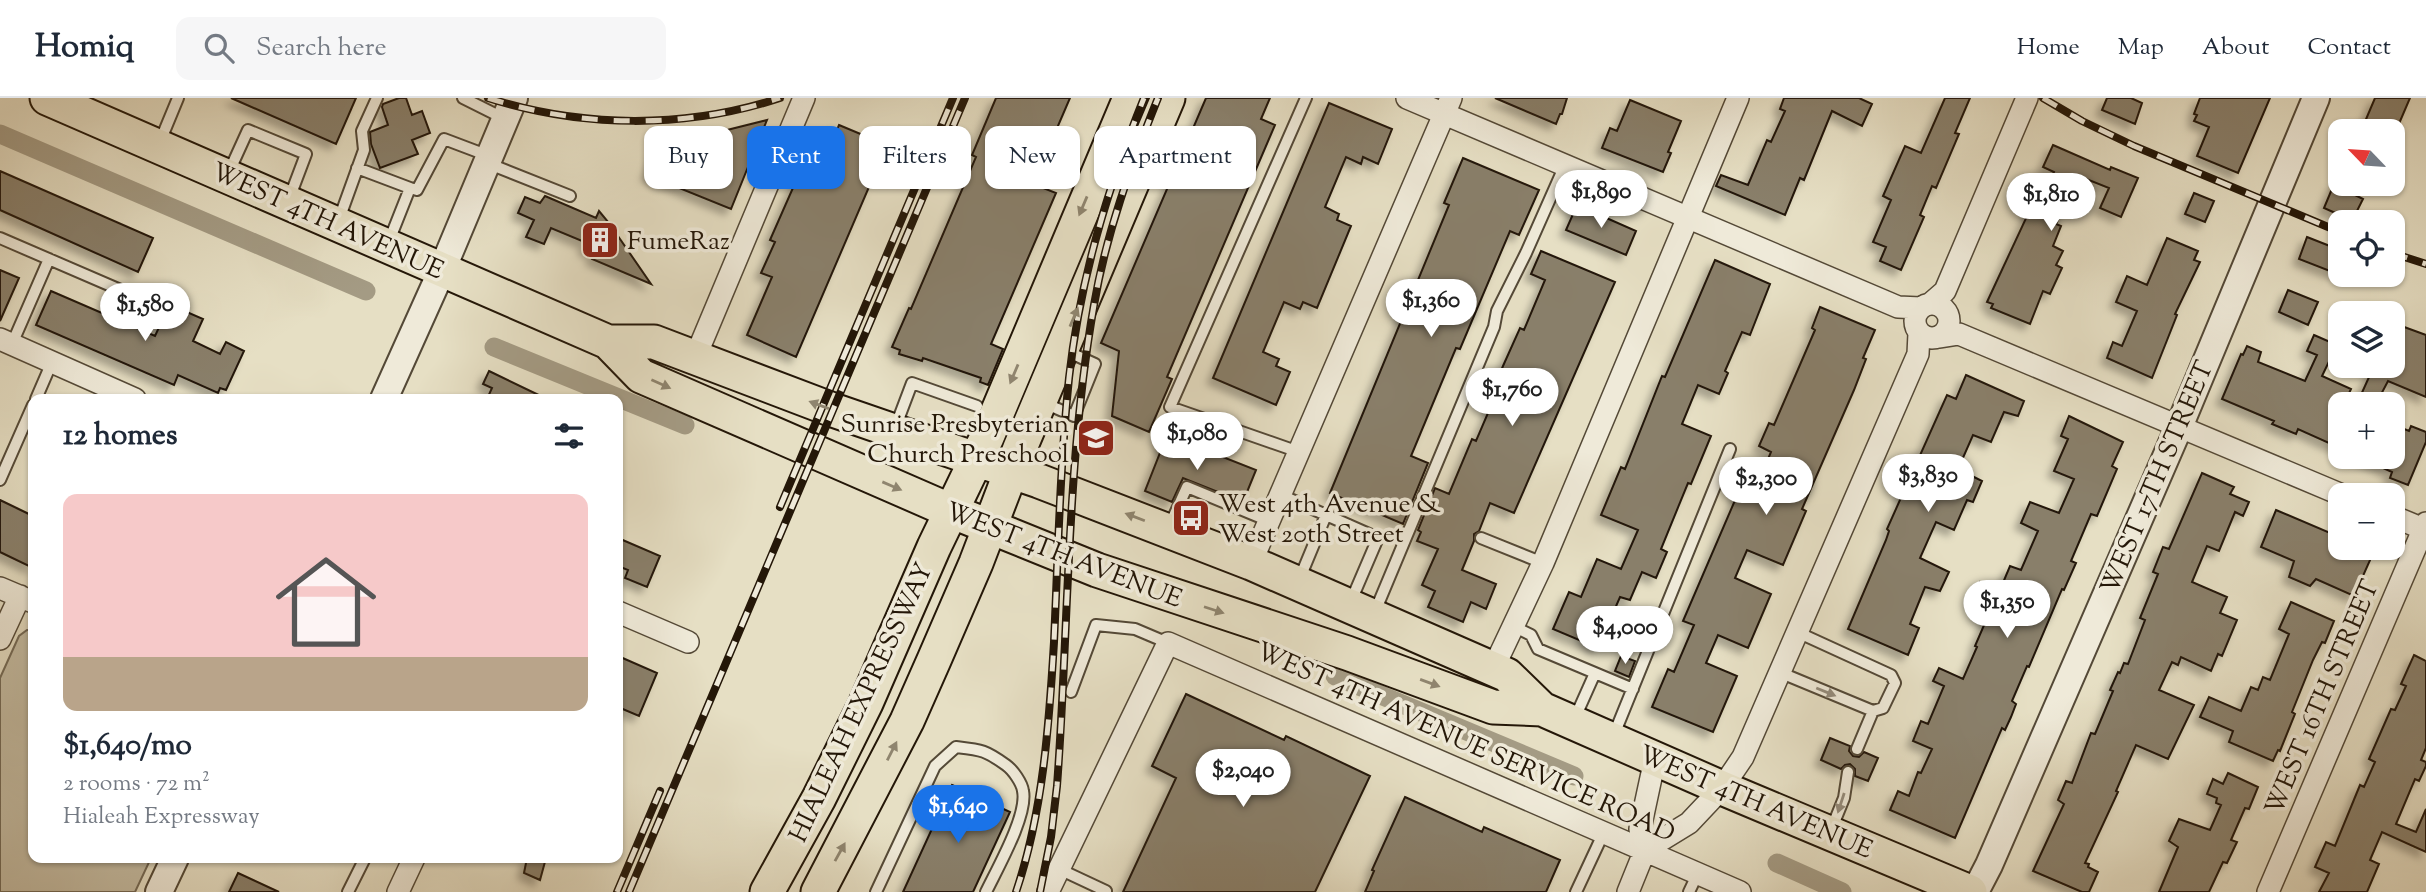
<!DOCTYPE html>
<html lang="en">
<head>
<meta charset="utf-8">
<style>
  body { margin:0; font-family:"Sorts Mill Goudy",serif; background:#f6f6f7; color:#1f2937; height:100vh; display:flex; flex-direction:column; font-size:26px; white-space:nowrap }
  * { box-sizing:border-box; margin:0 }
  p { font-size:23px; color:#747a83 }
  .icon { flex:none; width:38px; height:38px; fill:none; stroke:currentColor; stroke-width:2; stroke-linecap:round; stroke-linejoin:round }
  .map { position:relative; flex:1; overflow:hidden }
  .panel { position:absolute; left:28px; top:296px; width:595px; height:469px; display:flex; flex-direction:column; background:#fff; border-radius:14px; box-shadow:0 2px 5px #0004 }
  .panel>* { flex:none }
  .top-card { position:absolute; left:644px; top:28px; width:665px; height:63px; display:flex; gap:14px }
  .needle { width:46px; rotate:295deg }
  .fabs { position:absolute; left:2328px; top:21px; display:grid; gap:14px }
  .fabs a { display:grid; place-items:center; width:77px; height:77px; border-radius:14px; background:#fff; box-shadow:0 2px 5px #0004; font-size:35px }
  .price { position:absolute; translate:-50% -60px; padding:0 16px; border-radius:24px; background:#fff; color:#222; font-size:23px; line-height:46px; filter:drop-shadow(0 2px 4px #0008) }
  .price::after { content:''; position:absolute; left:50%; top:42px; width:21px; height:16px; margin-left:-10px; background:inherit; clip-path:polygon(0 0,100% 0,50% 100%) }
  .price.active { background:#1a73e8; color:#fff }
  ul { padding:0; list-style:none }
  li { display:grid; align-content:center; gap:14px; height:371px; padding:0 35px }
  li+li { border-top:2px solid #e0e1e3 }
  li span { display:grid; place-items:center; height:217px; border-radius:14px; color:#555 }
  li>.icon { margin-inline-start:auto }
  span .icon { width:126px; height:126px; fill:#fffc; stroke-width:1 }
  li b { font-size:30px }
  h2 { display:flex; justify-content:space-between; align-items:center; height:84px; padding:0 35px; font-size:30px }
  .chip { padding:0 24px; border-radius:14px; background:#fff; box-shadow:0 2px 5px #0004; font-size:24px; line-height:63px }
  .chip.active { background:#1a73e8; color:#fff }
  header { display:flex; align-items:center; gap:42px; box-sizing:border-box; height:98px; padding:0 35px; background:#fff; border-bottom:2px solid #e0e1e3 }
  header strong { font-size:33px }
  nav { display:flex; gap:38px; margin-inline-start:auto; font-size:24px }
  .search { width:490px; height:63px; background:#f6f6f7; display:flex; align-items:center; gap:18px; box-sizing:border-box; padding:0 24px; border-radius:14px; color:#747a83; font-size:26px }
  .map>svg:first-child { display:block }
</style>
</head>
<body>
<header>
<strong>Homiq</strong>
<div class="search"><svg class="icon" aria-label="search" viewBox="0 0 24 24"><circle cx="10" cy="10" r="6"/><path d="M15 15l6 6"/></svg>Search here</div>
<nav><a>Home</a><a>Map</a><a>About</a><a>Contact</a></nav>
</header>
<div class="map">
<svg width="2426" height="794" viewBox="0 0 2426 794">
  <defs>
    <filter id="shadow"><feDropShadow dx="-6" dy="6" stdDeviation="3.5" flood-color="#0004"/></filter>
  </defs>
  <rect width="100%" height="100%" fill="#e6dfc4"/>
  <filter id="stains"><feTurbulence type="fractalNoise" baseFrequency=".00286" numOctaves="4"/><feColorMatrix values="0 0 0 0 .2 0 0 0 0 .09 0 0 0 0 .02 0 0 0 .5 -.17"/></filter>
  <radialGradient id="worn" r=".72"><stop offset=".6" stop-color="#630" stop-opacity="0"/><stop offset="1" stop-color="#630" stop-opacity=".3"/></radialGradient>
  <path fill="#c5bda4" stroke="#746a56" stroke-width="2" d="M27,532H33V760H151L135,794H0V580L19,538Z"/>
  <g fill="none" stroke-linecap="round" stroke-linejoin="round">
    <path stroke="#a49b84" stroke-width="19" d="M0,36L366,193
      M494,249L685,327
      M1335,578L1574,678
      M1777,765L1842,794"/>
  </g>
  <path fill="#897f6a" stroke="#241708" stroke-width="2" filter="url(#shadow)" d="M231,0H356L336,46Z
    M399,0H406L412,17L422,13L430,35L412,42L418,56L380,70L371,46L370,34L388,27L382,9L383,6Z
    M996,0H1070L1033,86L1056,95L991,246L1003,251L988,287L980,284L981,280L923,260L922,263L899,256L900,252L892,249L909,210L911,211L976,59L972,57Z
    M1206,0H1270L1261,21L1275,27L1167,279L1172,281L1149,334L1112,318L1119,253L1101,245Z
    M1495,0H1567L1562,16H1560L1556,26Z
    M1784,0H1859L1872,6L1862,28L1832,13L1804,82L1800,80L1785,117L1716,88L1721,77L1748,87L1767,42L1771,44L1785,13L1780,11Z
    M1945,0H1970L1955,35L1959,36L1936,90L1932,88L1920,117L1924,119L1901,172L1880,163L1886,149L1873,144L1891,102L1883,98L1905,48L1921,55Z
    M2107,0H2131L2142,5L2135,26L2102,12Z
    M2200,0H2270L2238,75L2197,58L2209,29L2194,23L2197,17L2194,16Z
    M2375,0H2410L2392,42V33H2361Z
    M1630,2L1681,23L1668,54L1671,55L1663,74L1602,50L1610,30L1617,33Z
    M1329,5L1392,31L1378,66L1363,59L1361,66L1346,59L1325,109L1339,116L1337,122L1351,128L1317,210L1303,204L1300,211L1284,204L1263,254L1279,261L1276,268L1290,274L1276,307L1213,280Z
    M767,22L731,111L647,77L661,41L715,35Z
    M839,27L887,47L796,259L747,237L772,179L761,175L775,144L770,142L803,67L819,74Z
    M2053,47L2110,72L2111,69L2138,80L2121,119L2100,110L2109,90L2079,78L2077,84L2075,83L2056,126L2061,128L2053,148L2063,153L2056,167L2062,170L2050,196L2043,193L2030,226L1991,210L1993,206L1987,204L2034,103L2040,106L2054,74L2043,69Z
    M1463,60L1539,92L1519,137L1510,133L1460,251L1456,250L1411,358L1428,365L1403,426L1330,395L1449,107L1444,105Z
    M0,73L153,140L138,174L0,112Z
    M2334,86H2358L2353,96L2363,101L2354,119L2343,114L2342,118L2324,110Z
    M2194,95L2214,103L2205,124L2185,116Z
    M545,98L596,120L599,113L609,125L651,186L592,161L594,155L584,151L587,145L551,130L544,146L526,139L534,122L518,115L525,99L540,105Z
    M1577,107L1636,133L1626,157L1566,132Z
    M2307,139L2340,152V164L2335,175L2299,161Z
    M2167,140L2198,153L2194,162L2200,164L2175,216L2177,217L2152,280L2107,260L2113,244L2122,248L2137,213L2116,204L2127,178L2147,187Z
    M1541,153L1615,184L1514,415L1490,405L1479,433L1474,436V443L1462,472L1496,486L1486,511L1471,504L1463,524L1428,509L1435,493L1422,487L1438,451L1417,443L1421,434L1418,432L1435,390L1449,396L1472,341L1476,343L1497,294L1493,292L1503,268L1520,230L1524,232L1545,182L1531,176Z
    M1715,162L1770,186L1750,237L1742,234L1725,273L1728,275L1719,296L1698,287L1682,326L1711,338L1691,386L1688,385L1661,451L1667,454L1656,480L1642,474L1630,502L1620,499L1598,550L1553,531L1569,494L1581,499L1597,461L1621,471L1638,432L1601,417L1621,369L1625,371L1662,278L1665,279Z
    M0,172L19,180L0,223Z
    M2288,192L2318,204L2308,227L2279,214Z
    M51,193L155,238L169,208H173L203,221L193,243L220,256L226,244L244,253L226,292L220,290L218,295L178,277L174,287L36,227Z
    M1820,209L1875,232L1863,260L1866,261L1854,292L1802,411L1806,413L1783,467L1747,452L1735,480L1771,496L1748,550L1718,537L1706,565L1737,578L1713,634L1652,609L1668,571L1674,574L1694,527L1683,523L1742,386L1755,392L1771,354L1759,348L1769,325L1774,327L1815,232L1812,230Z
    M2396,226L2426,237V299L2388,283L2376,306L2360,299L2374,268H2392V235Z
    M2314,237L2337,247L2322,278L2351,291L2344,306H2340V350L2298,331L2296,336L2272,326L2274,323L2222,301L2241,256L2243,257L2247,248L2261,254L2258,264L2305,283L2317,257L2307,253Z
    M489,273L547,301H487L492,290L483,286Z
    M1966,277L2024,303L2018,318L2004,314L1991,344L1973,337L1958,371L1982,383L1973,404L1967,402L1954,432L1936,424L1920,460L1949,474L1940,493L1925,489L1910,526L1919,530L1908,557L1848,531L1886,442L1889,433L1887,431L1947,297L1956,301Z
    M2069,318L2123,344L2112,368L2117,371L2097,418L2091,416L2071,463L2076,465L2064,492L2062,491L2029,569L2027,568L2012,603L2016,606L2011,619L2005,632L2002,630L1955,740L1890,712L1898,693L1909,698L1918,674L1921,675L1932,651L1913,643L1921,623L1928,626L1944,588L1933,583L1939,570L1963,581L1977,549L1975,548L1988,518L1979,514L1982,507L1972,502L1980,484L2000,492L2010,468L2021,472L2038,433L2021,425L2030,404L2059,415L2074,381L2054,373L2068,341L2061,338Z
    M2392,326L2409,333L2411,328L2426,334V344L2408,387L2390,380L2392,374L2359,359H2392Z
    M1167,337L1256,372L1243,404L1183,380L1172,404L1145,393Z
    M2202,375L2234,389L2230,396L2249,404L2243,418L2235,414L2219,453L2207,448L2192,484L2227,499L2220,515L2237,522L2222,558L2218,556L2211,573L2181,559L2178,567L2172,564L2159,592L2194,607L2168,661L2136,647L2116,693L2118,694L2085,765L2089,766L2088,769L2098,774L2089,794H2082L2033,773L2064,706L2058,702L2066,683L2072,685L2091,635L2095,636L2113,593L2110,592L2118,574L2120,575L2124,565L2128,566L2145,522L2140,520L2158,476L2153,474L2163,449L2169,451Z
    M0,402L33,418V470L0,454Z
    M2276,412L2335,437L2333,443L2340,446V450H2354L2371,460L2354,498L2316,481L2310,488L2289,479L2294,463L2261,449Z
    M618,440L660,458L647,489L625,480L628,472L618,468Z
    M2291,504L2334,523L2325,545L2322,544L2313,562L2292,614L2295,616L2280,653L2278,652L2273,663L2229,644L2233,633L2200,619L2209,599L2241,613L2251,589L2258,592L2263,579L2270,582L2289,536L2279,531Z
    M2414,557L2426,563V650L2421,662L2426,664V668L2419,683L2415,681L2396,726L2416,734L2426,711V754L2382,734L2370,762L2379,766L2367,794H2319L2329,775L2315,769L2326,744L2335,748L2360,687L2364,689L2375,664L2369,661L2391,611L2395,612L2406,588L2401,586Z
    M618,558L657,575L639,618L618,609Z
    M1621,558L1635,563L1629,579L1615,573Z
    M1186,596L1284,642L1286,638L1370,678L1315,794H1123L1176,680L1152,668Z
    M1830,640L1850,648L1849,653L1853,658L1859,659L1864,654L1878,660L1868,683L1855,678V671L1850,666L1845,667L1841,671L1821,662Z
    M2228,675L2258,689L2249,711L2245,710L2231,742L2237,744L2227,765L2223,764L2209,794H2159L2178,749L2169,743L2179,721L2210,732L2221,707L2216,705L2217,700L2207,696L2213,681L2223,686Z
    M952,687L1010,714L973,794H903Z
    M1405,699L1482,734L1484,729L1560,762L1546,794H1365L1374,773L1372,772Z
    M527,760H546L540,782L524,775Z
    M238,775L279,794H229Z"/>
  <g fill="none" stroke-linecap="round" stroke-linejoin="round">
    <defs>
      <path id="service" d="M463,0L505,21
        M159,46L178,0
        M487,65L570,98
        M357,70L410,90L389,143
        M228,76L248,32L306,56L289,101
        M410,90L417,92L444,41L489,58
        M338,124L364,52L362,33L377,0
        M0,140L153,206
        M12,246L49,161
        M36,301L52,264
        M1042,304L1074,318L1095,266L1064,252
        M895,330L912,285L977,308
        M1299,354L1170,309L1306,0
        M0,382L33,307
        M1281,397L1378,440L1351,503
        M1169,429L1187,389L1269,423
        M1481,440L1543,465
        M1299,482L1326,417
        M1374,516L1494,229L1497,213L1526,155L1565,67
        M1513,528L1531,537L1538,551L1633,591
        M1779,574L1873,613L1883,610L1895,585L1891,577L1797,534
        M1071,594L1096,527L1135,531L1168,545
        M1574,622L1595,575
        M1613,639L1730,351
        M1857,651L1873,613
        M1831,732L1844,700L1848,674
        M1059,771L1106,793
        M348,794L365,760
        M876,794L935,668L956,649C982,652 985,652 1006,667C1013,672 1022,685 1023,693C1028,717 997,771 986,794
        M1576,794L1604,734
        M1689,794L1698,775"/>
      <path id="minor" d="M1407,0L1898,209L1921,210
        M1915 223a17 17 0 1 1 34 0a17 17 0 1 1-34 0Z
        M1930,206L1945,193L2027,0
        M1940,239L1959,236L2342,397
        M0,241L135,301
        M695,260L804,0
        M2392,418L2426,432
        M1251,465L1451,0
        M0,490L33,504
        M618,514L688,544
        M0,541L20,498
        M1493,571L1543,465L1738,0
        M1645,752L1640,731L1655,661
        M398,794L414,760
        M1048,794L1168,545L1740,794
        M1628,794L1645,752L1689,725L1722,690L1743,659L1918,256L1919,235
        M2268,794L2426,425"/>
      <path id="tertiary" d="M384,301L442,172L514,0
        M159,794L175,760
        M1975,794L1989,767L2179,329L2316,0"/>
      <path id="primary" d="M47,0L608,244L641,278L951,413L1097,472L1347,555L1493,609L1542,611
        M608,244H654L833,312L1039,383L1251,465L1507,577L1542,611L1722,690L1970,794
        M767,794L819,700L866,605L934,449L987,339L1130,0
        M818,794L907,623L934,562L976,465L1020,350L1168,0"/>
    </defs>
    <use href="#service" stroke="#544937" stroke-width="14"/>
    <use href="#minor" stroke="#544937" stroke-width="24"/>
    <use href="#tertiary" stroke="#544937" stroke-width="30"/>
    <use href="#primary" stroke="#241708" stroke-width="37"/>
    <use href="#service" stroke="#efead9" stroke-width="10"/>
    <use href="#minor" stroke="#efead9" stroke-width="21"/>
    <use href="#tertiary" stroke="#efead9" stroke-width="26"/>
    <use href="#primary" stroke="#e6dfc4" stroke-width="33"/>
    <defs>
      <path id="rail" d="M488,0C582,30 686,31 780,0
        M2043,0L2082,23L2134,48L2340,134
        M2392,155L2426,166
        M780,409L953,0
        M617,794L660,693
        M629,794L965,0
        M1016,794C1043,714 1049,627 1054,544C1058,456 1060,367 1069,280C1080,181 1107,92 1144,0
        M1040,794L1051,739L1057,688C1069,528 1066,366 1094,207C1106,136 1131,67 1158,0"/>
    </defs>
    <use href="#rail" stroke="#241708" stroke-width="8"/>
    <use href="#rail" stroke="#efead9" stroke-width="5" stroke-dasharray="16" stroke-linecap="butt"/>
  </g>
  <defs><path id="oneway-solid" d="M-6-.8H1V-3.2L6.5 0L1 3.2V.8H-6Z" transform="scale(1.75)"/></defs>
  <g fill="#8f856f">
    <use href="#oneway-solid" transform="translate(1083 108) rotate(113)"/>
    <use href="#oneway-solid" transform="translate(1074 219) rotate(-67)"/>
    <use href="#oneway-solid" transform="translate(1014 276) rotate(113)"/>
    <use href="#oneway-solid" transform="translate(661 286) rotate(24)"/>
    <use href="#oneway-solid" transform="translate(819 307) rotate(-160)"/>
    <use href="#oneway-solid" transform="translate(892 388) rotate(23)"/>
    <use href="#oneway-solid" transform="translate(1135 419) rotate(-159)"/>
    <use href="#oneway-solid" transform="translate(1214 512) rotate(18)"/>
    <use href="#oneway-solid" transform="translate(1430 585) rotate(20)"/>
    <use href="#oneway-solid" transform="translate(892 653) rotate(-63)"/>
    <use href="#oneway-solid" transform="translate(840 754) rotate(-61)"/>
  </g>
  <g fill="#948b7b">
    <use href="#oneway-solid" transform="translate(1826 594) rotate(22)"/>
    <use href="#oneway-solid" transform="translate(1841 705) rotate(108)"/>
  </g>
  <defs>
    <symbol id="building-square" viewBox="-11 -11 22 22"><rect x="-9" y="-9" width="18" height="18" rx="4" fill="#8f2418" stroke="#efead9"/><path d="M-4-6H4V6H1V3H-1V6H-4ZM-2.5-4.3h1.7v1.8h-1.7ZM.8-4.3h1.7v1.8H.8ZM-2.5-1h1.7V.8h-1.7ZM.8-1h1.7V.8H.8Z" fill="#fff"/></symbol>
    <symbol id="school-square" viewBox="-11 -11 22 22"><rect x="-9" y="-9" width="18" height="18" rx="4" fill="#8f2418" stroke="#efead9"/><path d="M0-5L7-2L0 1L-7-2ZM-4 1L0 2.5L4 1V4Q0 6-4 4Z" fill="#fff"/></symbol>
    <symbol id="bus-square" viewBox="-11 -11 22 22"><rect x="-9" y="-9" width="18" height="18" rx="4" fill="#8f2418" stroke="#efead9"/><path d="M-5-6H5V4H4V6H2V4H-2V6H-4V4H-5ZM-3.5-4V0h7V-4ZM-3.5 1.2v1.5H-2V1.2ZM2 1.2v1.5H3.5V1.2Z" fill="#fff"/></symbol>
  </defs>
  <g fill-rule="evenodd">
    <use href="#building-square" x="578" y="120" width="44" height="44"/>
    <use href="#school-square" x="1074" y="318" width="44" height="44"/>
    <use href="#bus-square" x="1169" y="398" width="44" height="44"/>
  </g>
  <g text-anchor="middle" stroke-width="7" stroke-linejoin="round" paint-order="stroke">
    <g font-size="26" fill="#241708" stroke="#efead9">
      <text transform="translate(328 122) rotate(24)" y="9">WEST 4TH AVENUE</text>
      <text transform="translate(2156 379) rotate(-67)" y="9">WEST 17TH STREET</text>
      <text transform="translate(1064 456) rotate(21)" y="9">WEST 4TH AVENUE</text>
      <text transform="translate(2321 599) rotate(-67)" y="9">WEST 16TH STREET</text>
      <text transform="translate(860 604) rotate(-65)" y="9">HIALEAH EXPRESSWAY</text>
      <text transform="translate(1466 643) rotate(24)" y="9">WEST 4TH AVENUE SERVICE ROAD</text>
      <text transform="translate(1756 703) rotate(23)" y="9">WEST 4TH AVENUE</text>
    </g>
    <g font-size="26" fill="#241708" stroke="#efead9" text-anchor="start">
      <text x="627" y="151">FumeRaz</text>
      <text x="1069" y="334" text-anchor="end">Sunrise Presbyterian<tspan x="1069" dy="30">Church Preschool</tspan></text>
      <text x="1218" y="414">West 4th Avenue &amp;<tspan x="1218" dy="30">West 20th Street</tspan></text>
    </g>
  </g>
  <rect width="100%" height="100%" filter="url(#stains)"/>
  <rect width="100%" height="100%" fill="url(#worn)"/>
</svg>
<div class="fabs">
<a><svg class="needle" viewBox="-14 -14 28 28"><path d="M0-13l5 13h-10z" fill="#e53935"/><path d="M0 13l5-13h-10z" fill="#747a83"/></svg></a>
<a><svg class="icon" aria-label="locate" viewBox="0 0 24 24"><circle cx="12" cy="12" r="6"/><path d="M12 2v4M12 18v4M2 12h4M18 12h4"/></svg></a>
<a><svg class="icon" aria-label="layers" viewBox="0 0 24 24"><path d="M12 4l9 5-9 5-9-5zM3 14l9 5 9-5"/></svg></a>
<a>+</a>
<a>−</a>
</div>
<b class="price" style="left:1601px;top:132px">$1,890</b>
<b class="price" style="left:2051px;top:135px">$1,810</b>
<b class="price" style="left:1431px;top:241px">$1,360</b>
<b class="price" style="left:145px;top:245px">$1,580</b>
<b class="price" style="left:1512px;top:330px">$1,760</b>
<b class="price" style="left:1197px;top:374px">$1,080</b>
<b class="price" style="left:1928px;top:416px">$3,830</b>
<b class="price" style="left:1766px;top:419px">$2,300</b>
<b class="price" style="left:2007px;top:542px">$1,350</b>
<b class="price" style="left:1625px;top:568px">$4,000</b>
<b class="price" style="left:1243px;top:711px">$2,040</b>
<b class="price active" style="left:958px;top:747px">$1,640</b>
<div class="top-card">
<a class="chip">Buy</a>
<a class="chip active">Rent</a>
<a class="chip">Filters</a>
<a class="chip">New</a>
<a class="chip">Apartment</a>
</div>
<section class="panel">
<h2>12 homes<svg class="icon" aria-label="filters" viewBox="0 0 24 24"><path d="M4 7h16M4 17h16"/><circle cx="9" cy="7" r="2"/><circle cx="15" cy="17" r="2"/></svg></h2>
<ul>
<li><span style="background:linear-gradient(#f6c9c9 75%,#b9a48a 0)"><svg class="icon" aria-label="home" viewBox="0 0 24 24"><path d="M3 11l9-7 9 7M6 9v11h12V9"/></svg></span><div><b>$1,640/mo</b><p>2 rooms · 72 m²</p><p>Hialeah Expressway</p></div></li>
</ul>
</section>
</div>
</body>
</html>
